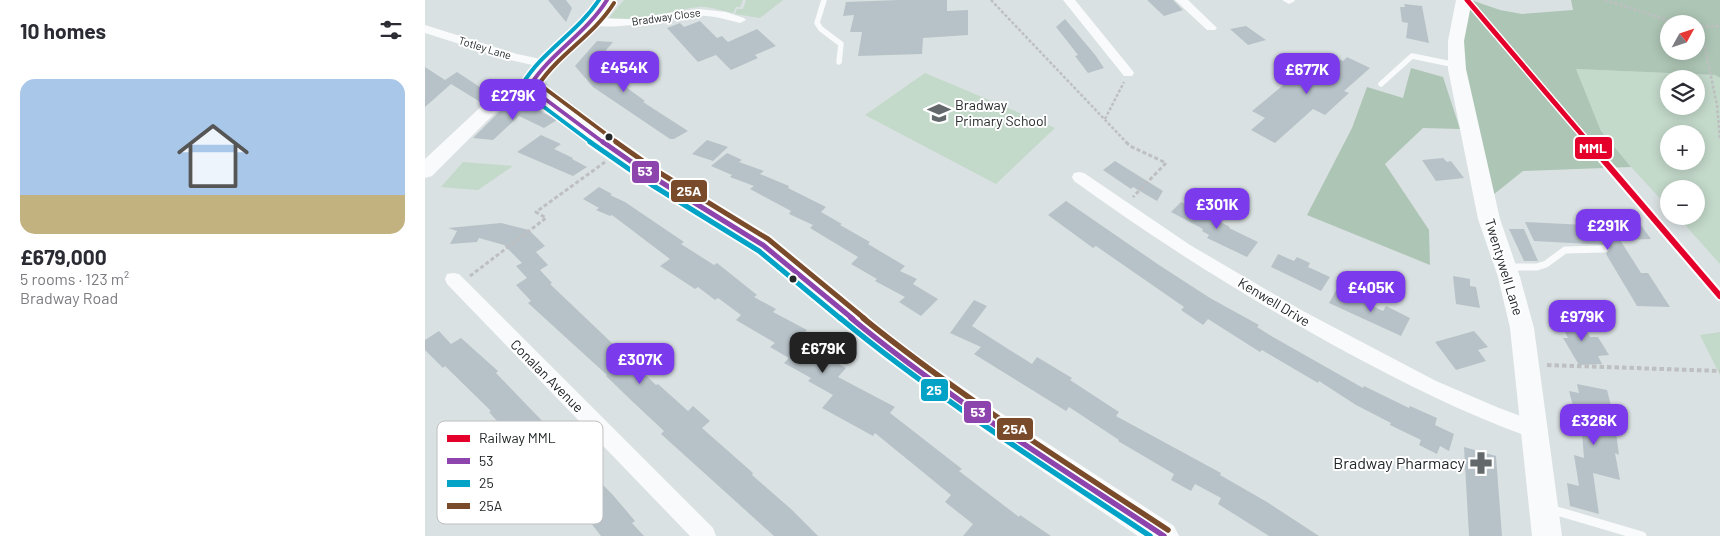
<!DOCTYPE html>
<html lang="en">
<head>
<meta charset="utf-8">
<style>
  body { margin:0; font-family:Barlow,sans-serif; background:#f2f2f3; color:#2b2b33; height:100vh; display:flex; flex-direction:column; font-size:19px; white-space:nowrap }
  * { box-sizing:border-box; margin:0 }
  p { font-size:16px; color:#7c7c81 }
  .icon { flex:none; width:28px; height:28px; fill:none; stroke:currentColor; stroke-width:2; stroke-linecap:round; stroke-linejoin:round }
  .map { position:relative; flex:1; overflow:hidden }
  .sheet { display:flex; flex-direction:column; background:#fff; width:425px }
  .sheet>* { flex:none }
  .needle { width:32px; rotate:50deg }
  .buttons { position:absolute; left:1235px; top:15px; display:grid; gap:10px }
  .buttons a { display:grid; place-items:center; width:45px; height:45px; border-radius:50%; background:#fff; box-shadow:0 2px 12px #0003; font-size:25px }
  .price { position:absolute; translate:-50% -42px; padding:0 11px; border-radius:10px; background:#7c3aed; color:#fff; font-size:16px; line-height:32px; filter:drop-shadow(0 1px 2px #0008) }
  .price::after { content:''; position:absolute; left:50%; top:30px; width:15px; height:11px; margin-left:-8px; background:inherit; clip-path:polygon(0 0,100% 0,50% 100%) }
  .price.active { background:#222; color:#fff }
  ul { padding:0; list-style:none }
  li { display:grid; align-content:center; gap:10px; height:265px; padding:0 20px }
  li span { display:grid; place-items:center; height:155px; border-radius:15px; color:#555 }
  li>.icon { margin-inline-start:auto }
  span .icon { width:90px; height:90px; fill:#fffc; stroke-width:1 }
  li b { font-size:21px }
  h2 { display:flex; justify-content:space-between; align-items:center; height:60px; padding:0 20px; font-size:21px }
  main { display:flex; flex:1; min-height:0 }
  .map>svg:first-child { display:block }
</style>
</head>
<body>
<main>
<section class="sheet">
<h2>10 homes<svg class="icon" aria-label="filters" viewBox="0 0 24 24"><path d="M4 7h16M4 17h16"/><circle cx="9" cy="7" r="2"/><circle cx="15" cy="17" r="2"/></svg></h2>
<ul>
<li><span style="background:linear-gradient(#a9c7e8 75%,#c2b280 0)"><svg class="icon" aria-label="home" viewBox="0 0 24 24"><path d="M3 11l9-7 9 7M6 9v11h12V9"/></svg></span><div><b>£679,000</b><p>5 rooms · 123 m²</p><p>Bradway Road</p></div></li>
</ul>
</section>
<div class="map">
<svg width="1295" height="536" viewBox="0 0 1295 536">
  <rect width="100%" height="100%" fill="#dae1e2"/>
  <path fill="#c3d9ca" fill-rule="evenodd" d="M199,0H318L315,7H311L308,13C297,11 284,6 273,7C247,10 210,25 184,18Z
    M321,0H358L335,18L310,14L312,9H318Z
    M1151,69L1290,75L1295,78V264L1252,216H1271V189H1244V208L1206,167L1176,131ZM1244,79H1271V106H1244ZM1244,134H1271V161H1244Z
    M500,73L630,128L571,184L440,115Z
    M38,162L88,166L53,190L16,187Z
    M1295,332V375L1275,335Z"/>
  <path fill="#adc5b5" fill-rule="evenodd" d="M1046,0L1075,10L1097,14L1148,10L1146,0H1295V78L1290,75L1151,69L1176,131L1206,167L1098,171L1068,195L1046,106L1037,46ZM1244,24H1271V51H1244Z
    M986,68L1018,77L1035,129L998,128L960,164L1004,230L1005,265L882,215L927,128L942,87L978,98Z"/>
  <path fill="#b7c2c8" d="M123,0H141L147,8L141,22Z
    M473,0H522V11L543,10V35L498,38L497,54L433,56L437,32H425L429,15L418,16L421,2Z
    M722,0H748L758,10L739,16Z
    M979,4L997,6L1004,43L981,38L983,23L977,22L975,7H980Z
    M640,19L671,56L679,68L663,73L650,56L653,55L631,27Z
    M275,21L292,38L297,36L303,42L332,29L351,46L330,55L333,58L306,70L291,55L273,62L242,28L255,23L259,27Z
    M821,26L841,40L823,45L805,29Z
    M172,41L188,42L171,62L183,74L220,101L218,102L263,131L249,139H245L168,87L150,66Z
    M906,55L918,61L922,57L945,68L919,91L924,93L900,115L888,109L850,143L826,130L840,118L827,111L885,63L892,66Z
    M0,67L20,80L32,72L67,95L57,103L26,84L0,107Z
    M102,104L132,120L119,128L94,116L68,140L48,138L75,111L86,105L99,107Z
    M116,135L136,144L129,149L148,158L147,159L162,167L148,176L92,152Z
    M282,140L303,147L288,161L267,154Z
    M302,153L317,160L314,162L339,171L335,174L364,186L363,188L401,207L396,212L417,224L415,225L445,242L443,244L480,266L475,271L492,279L488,284L513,299L496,316L474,302L480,297L450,281L452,279L426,264L433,257L385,228L388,225L364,214L366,211L325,189L329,186L305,177L307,175L286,166Z
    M1018,158L1022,162L1026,161L1039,178L1011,181L997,160Z
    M690,161L738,191L732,201L708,187L706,189L678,170Z
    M174,187L187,194L185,195L200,202L259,242L256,244L289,265L292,263L332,295L329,297L351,309L348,312L382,330L374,338L402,353L399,356L421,368L413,377L470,407L465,413L537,469L534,471L594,517L595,515L626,536H538L548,524L520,502L526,495L450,433L448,436L397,408L408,395L383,381L386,378L359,363L364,358L345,347L350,343L311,320L316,315L293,298L290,300L273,287L270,289L235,266L245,259L187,215L185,216L171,210L174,208L158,199Z
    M641,201L734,265L785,298L834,325L832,327L848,337L938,388L939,386L984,408L985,406L1012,418L1010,425L1029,434L1024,451L1015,446L1012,454L994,445L996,440L965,425L966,423L931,405L894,381L893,383L837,350L835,352L783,319L778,325L756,310L759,307L671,246L668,248L623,215Z
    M756,202L805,227L804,228L833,242L822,257L782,238L784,235L777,231L778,229L746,212Z
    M1195,216L1199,221H1213L1226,239L1195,240L1216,273H1223L1245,307L1212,306L1181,254L1184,249L1182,245L1109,241L1100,222L1161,225L1159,221H1176L1173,217Z
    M76,223L104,230L120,246L111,252L123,265L115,270L127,283L125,284L231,385L233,384L263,411L268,406L285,421L277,428L328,473L327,475L366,509L393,536H349L236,434L239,431L209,403L181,376L182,375L103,303L106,301L91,285L102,278L91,266L97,263L79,245L54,238L52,242L25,244L32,231L23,228Z
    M1084,229H1099L1113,261H1099Z
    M853,254L869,261L872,257L885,263L883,267L905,277L896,291L846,267Z
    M1028,276L1045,279V286L1051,287L1055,308L1031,304Z
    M912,289L958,311L961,306L985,318L976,336L904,303Z
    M549,300L562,306L547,326L607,364L612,357L647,378L645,380L694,412L691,416L796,473L795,475L842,502L894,536H844L793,504L796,498L770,484L766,491L746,480L749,474L693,441L694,440L644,407L641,411L549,354L556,347L525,333Z
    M1132,317H1154L1165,337H1173L1184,355L1173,356L1177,364L1154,365L1138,338H1143Z
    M14,331L26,344L36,338L73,371L71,373L151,456L150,457L187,494L210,521L207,523L219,536H176L155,509L153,511L102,460L105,458L64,412L66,411L20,366L18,368L0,350V340Z
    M1049,331L1063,347L1053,350L1061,361L1031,370L1010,342Z
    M1152,384L1182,390L1189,417L1194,455L1190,453L1195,480L1168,473L1174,514L1145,506L1142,483L1154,486L1149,455L1159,458L1155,408L1148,406L1144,391L1154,393Z
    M1039,447L1071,456L1077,536H1044Z"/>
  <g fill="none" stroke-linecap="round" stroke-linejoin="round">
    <path stroke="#bdbfc0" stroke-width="2.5" stroke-dasharray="3 2" stroke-linecap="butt" d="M566,0L702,143
      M1180,0L1255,24
      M1271,27L1295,26
      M1271,30L1277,34L1292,105L1295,140
      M680,119L699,82"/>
    <path stroke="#bdbfc0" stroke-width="3" stroke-dasharray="4 2.5" stroke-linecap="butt" d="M701,142L705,146L741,163L708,197
      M45,276L121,218L111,212L180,162"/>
    <path stroke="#bdbfc0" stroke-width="4" stroke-dasharray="4.5 3" stroke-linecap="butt" d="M1122,365L1295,371"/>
    <path stroke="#f9fafb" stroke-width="5.5" d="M399,0L392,23L396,29L416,44L414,62
      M956,84L987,56L1031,65"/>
    <path stroke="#f9fafb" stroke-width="7" d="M1084,267H1112L1121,264L1140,250L1179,249"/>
    <path stroke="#f9fafb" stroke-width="9" d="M1125,509L1217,536"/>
    <path fill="#f9fafb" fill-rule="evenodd" d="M638,0H650L707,70L709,73L707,76H699Z
      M750,0H763L790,26L792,28L790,30H782Z
      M857,0H869L870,1L864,4Z
      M274,9L301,12L319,18L321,20L315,23C301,20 288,15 273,16C251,16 175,36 161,21L167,18L205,19Z
      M0,25L92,54L125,61L127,64L121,68L85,60L0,33Z
      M654,172L659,173L765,245L876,310L1011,381L1074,408L1117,424L1120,430L1117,436L1110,439C1044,416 983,385 921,352C827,301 736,244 649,181L647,177L649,173Z
      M28,273L34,274L288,528L291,536H265L22,284L20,279L22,274Z"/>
    <path fill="#f9fafb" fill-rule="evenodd" d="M174,0H190C170,38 132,51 114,85L159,120L238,174L346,239L473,342L576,413L749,526L754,536H713L558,431L455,356L330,251L224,184L145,128L102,94L73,110L7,176L0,178V159L61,102L82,89L97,83L113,61L161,20Z
      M1031,0H1047L1039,41L1041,69L1075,219L1095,277L1109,328L1137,536H1107L1085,328L1073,277L1053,219L1023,69V41Z"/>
    <defs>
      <path id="bus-1-far2" d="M179,143L104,87C125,53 161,34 182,0"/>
      <path id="bus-1-far1" d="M178,142L231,179L338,245L428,319"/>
      <path id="bus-1" d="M426,318C524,399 633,466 739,536"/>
      <path id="bus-2-far2" d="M167,143L99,92L97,85C117,51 152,33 174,0"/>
      <path id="bus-2-far1" d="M165,142L227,185L334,251L416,319"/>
      <path id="bus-2" d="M415,318C512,398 620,466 725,536"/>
      <path id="bus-3-far2" d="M189,3C169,35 135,53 114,84L193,143"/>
      <path id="bus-3-far1" d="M191,142L235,173L343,239L440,319"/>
      <path id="bus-3" d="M438,318C534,396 640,462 743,530"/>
    </defs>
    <use href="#bus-1-far2" stroke="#fff" stroke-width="7"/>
    <use href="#bus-1-far1" stroke="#fff" stroke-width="9"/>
    <use href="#bus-1" stroke="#fff" stroke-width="9"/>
    <use href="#bus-2-far2" stroke="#fff" stroke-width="7"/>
    <use href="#bus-2-far1" stroke="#fff" stroke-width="9"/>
    <use href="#bus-2" stroke="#fff" stroke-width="9"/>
    <use href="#bus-3-far2" stroke="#fff" stroke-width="7"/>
    <use href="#bus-3-far1" stroke="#fff" stroke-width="9"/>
    <use href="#bus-3" stroke="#fff" stroke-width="9"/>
    <use href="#bus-1-far2" stroke="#8e44ad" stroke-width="4"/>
    <use href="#bus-1-far1" stroke="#8e44ad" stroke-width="5"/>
    <use href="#bus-1" stroke="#8e44ad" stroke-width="5.5"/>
    <use href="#bus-2-far2" stroke="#02a3c6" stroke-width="4"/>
    <use href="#bus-2-far1" stroke="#02a3c6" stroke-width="5"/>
    <use href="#bus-2" stroke="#02a3c6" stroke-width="5.5"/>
    <use href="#bus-3-far2" stroke="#7a4b2a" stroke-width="4"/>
    <use href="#bus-3-far1" stroke="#7a4b2a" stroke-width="5"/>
    <use href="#bus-3" stroke="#7a4b2a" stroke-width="5.5"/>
    <defs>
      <path id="rail-1-far1" d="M1042,0L1164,143"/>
      <path id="rail-1" d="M1163,142L1295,296"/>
    </defs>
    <use href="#rail-1-far1" stroke="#fff" stroke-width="8"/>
    <use href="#rail-1" stroke="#fff" stroke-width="10"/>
    <use href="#rail-1-far1" stroke="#e4002b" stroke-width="5"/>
    <use href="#rail-1" stroke="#e4002b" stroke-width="6"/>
  </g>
  <defs>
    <symbol id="school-bare" viewBox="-9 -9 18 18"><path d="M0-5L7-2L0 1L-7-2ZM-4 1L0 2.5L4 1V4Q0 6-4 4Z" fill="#63696a" stroke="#fff" stroke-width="2.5" paint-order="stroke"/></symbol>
    <symbol id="pharmacy-bare" viewBox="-9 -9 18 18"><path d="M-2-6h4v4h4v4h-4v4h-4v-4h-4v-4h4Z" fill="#63696a" stroke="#fff" stroke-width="2.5" paint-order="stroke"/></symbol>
  </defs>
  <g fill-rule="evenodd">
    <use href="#school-bare" x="498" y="97" width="32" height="32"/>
    <use href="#pharmacy-bare" x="1040" y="447" width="32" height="32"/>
  </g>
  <g fill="#232829" stroke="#fff" stroke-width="2">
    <circle cx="184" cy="137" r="4.5"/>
    <circle cx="368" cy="279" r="4.5"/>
  </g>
  <g text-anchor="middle" stroke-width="4" stroke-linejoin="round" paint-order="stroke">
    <g font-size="11" fill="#232829" stroke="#fff">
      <text transform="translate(241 17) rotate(-8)" y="4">Bradway Close</text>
      <text transform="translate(60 48) rotate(17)" y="4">Totley Lane</text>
    </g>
    <g font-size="14" fill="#232829" stroke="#fff" text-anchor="start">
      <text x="530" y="110">Bradway<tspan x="530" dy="16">Primary School</tspan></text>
    </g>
    <g font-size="14" fill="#232829" stroke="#fff">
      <text transform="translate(1079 267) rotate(73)" y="5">Twentywell Lane</text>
      <text transform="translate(849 302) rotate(31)" y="5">Kenwell Drive</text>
      <text transform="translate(122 376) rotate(45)" y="5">Conalan Avenue</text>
    </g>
    <g font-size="16" fill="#232829" stroke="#fff" text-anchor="end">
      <text x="1040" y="469">Bradway Pharmacy</text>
    </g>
  </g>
  <rect x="12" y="421" width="166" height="103" rx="8" fill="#fff" stroke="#bdbebf" stroke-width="1"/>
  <rect x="22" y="435" width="23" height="7" fill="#e4002b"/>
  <rect x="22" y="458" width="23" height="6" fill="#8e44ad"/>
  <rect x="22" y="480" width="23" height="7" fill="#02a3c6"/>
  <rect x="22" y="503" width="23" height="6" fill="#7a4b2a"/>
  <g font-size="14" fill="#232829">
    <text x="54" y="443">Railway MML</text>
    <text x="54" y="466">53</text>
    <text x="54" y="488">25</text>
    <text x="54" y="511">25A</text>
  </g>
  <g stroke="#fff" stroke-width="2">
    <rect x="1149" y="136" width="39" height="24" rx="5" fill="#e4002b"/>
    <rect x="206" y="160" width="29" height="24" rx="5" fill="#8e44ad"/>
    <rect x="245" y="179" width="38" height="24" rx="5" fill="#7a4b2a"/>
    <rect x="495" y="378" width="29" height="24" rx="5" fill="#02a3c6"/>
    <rect x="538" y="400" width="29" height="24" rx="5" fill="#8e44ad"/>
    <rect x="571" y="417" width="38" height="24" rx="5" fill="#7a4b2a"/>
  </g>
  <g font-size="14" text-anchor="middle" font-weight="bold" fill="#fff">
    <text x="1168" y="153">MML</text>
    <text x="220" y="176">53</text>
    <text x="264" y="196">25A</text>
    <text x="509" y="395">25</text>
    <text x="553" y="417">53</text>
    <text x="590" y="434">25A</text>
  </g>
</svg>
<div class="buttons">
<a><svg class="needle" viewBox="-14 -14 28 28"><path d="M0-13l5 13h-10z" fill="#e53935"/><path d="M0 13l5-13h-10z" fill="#7c7c81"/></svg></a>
<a><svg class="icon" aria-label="layers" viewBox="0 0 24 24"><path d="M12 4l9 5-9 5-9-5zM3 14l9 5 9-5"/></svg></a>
<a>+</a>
<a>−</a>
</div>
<b class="price" style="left:199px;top:93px">£454K</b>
<b class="price" style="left:882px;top:95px">£677K</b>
<b class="price" style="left:88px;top:121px">£279K</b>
<b class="price" style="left:792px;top:230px">£301K</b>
<b class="price" style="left:1183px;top:251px">£291K</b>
<b class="price" style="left:946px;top:313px">£405K</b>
<b class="price" style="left:1157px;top:342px">£979K</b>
<b class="price active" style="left:398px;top:374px">£679K</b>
<b class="price" style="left:215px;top:385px">£307K</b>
<b class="price" style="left:1169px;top:446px">£326K</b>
</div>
</main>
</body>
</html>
